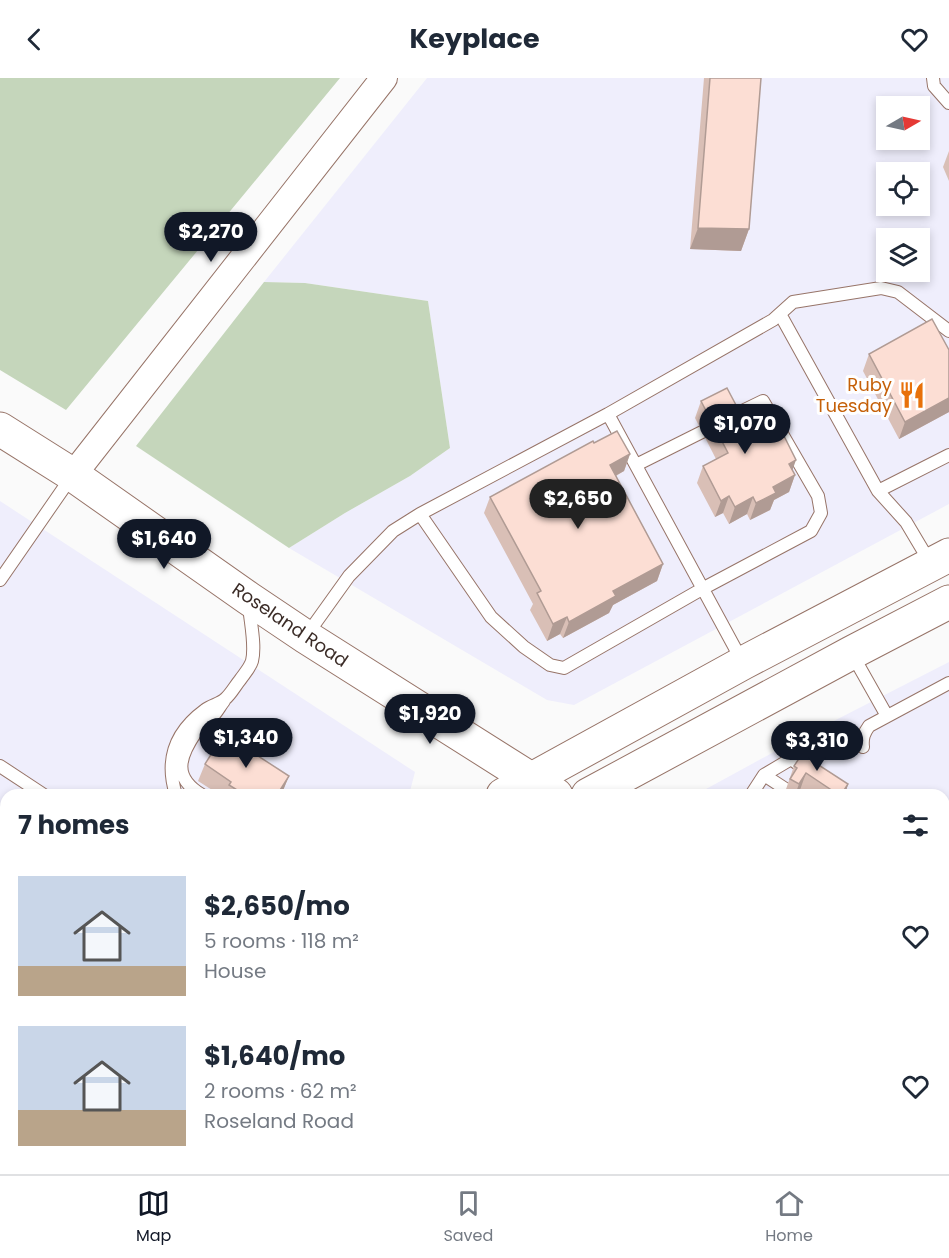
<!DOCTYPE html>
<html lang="en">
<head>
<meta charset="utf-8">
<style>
  body { margin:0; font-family:Poppins,sans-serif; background:#f2f2f3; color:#1f2937; height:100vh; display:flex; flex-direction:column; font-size:22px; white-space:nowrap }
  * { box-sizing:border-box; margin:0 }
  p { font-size:20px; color:#747a83 }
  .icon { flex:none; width:33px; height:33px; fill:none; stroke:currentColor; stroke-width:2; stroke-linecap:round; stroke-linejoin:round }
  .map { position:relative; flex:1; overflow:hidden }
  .sheet { position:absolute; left:0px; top:711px; width:950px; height:386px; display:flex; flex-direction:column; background:#fff; border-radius:18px 18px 0 0; box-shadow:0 3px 9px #0003 }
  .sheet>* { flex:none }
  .needle { width:39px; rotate:81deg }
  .buttons { position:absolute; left:876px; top:18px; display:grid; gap:12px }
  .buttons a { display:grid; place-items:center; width:54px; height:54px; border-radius:0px; background:#fff; box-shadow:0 3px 9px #0003; font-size:30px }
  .price { position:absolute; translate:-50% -51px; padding:0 14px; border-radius:21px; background:#111827; color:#fff; font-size:20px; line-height:39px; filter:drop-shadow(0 2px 3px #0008) }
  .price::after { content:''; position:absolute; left:50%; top:36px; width:18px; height:14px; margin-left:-9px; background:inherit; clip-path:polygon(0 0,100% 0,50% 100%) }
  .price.active { background:#222; color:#fff }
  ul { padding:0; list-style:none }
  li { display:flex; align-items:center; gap:18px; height:150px; padding:0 18px }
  li span { display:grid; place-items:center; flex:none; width:168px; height:120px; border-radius:0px; color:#555 }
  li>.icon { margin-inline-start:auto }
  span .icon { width:72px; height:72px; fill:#fffc; stroke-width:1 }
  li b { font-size:26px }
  h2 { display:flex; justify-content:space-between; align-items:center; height:72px; padding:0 18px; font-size:26px }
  header { display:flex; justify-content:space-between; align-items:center; height:78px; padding:0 18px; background:#fff; font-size:27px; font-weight:700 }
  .tab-bar { display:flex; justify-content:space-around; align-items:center; height:84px; border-top:2px solid #e0e1e3; background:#fff; font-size:16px; color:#747a83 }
  .tab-bar a { display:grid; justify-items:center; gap:3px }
  .tab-bar .active { color:#111827 }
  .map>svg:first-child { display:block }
</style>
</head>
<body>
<header><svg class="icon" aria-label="back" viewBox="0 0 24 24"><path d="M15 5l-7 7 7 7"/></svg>Keyplace<svg class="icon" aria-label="heart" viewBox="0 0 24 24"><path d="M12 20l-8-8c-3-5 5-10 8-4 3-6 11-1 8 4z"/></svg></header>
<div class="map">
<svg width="949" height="1096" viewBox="0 0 949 1096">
  <rect width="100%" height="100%" fill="#fafafa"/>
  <path fill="#efeefc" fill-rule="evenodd" d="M427,0H949V426L574,627L547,622L289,470L345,435L410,398L450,370L428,223L305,205L264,204ZM886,28H920V62H886ZM886,94H920V128H886ZM886,160H920V194H886Z
    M0,423L415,694L409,717H6V962L0,966Z
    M949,584V925L944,921V717H695L783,669Z
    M402,1091H541L537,1096H413Z"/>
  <path fill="#c5d6bb" d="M0,0H340L66,332L0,292Z
    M264,204L305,205L428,223L450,370L410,398L345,435L289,470L136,368Z
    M623,1090L701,1091L709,1096H619Z
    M28,1091L402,1090L413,1096H20Z"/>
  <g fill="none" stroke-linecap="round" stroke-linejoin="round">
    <defs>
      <path id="lane" d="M933,0L934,8L949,25
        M780,236L878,413L906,444L931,486
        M608,336L742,583
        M636,387L702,354
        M878,413L949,377
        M420,436L491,539L524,569L550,587L564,590L702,511L811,453L821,435L818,418L763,323L728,340
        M0,502L72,398
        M306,558L349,498L393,453L420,436L608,336L773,242L793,224L881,210L898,214L949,253
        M852,576L887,638
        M863,669C862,660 864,655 869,648L949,605
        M0,688L44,717
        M764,697L787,712
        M176,717C165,682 175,654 205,632C211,627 220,626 225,621C231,616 235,608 240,602C244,596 250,590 252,583C256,567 250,543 249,527
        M202,717C172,699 179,679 196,654C201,648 208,644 213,638C217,634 220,628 224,623
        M751,717L764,697L791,681L802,689
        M0,927L6,923"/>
      <path id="street" d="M73,397L384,0
        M944,1031L949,1023
        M899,1096L902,1090"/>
      <path id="secondary" d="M0,351L73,397L248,520L306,559L556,717
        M944,975L949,979"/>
      <path id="primary" d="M503,717L743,585L949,477
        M588,717L851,575L949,524
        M0,1020L6,1017
        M0,1070L6,1066"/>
    </defs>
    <use href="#lane" stroke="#977468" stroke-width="14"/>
    <use href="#street" stroke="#977468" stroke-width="28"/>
    <use href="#secondary" stroke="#977468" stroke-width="35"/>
    <use href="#primary" stroke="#977468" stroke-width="35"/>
    <use href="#lane" stroke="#fff" stroke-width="12"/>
    <use href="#street" stroke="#fff" stroke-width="26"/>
    <use href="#secondary" stroke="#fff" stroke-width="33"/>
    <use href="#primary" stroke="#fff" stroke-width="33"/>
  </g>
  <path fill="#d9bfb6" d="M704,0H761L749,151L741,173L690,171Z
    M949,73V103L943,89Z
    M949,272V334L899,361L863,293L869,276Z
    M701,323L754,361L793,393L795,397L789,414L774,422L770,432L750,442L747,436L729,446L723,435L715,439L697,405L703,388L716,381L695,340Z
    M594,365L630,376L624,393L616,398L663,486L657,503L613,527L609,535L563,560L560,556L547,563L530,532L533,526L484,435L490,419Z
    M821,671L816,685L848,706L845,717H807L800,712L796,717H784L794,688L805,678Z
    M205,686L289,698L281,717H220L198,703Z
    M6,776V867L0,856V820L3,819L0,814V780Z"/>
  <path fill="#b09b94" d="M698,150L749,151L741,173L690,171Z
    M949,320V334L899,361L905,344Z
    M630,376L624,393L604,404L610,387Z
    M796,382L790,399L789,386Z
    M795,397L789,414L774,422L770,432L750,442L756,425L773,409Z
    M729,418L723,435L715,439L721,423Z
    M753,419L747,436L729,446L735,429Z
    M663,486L657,503L613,527L609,535L563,560L569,544L613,513Z
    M567,539L560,556L547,563L553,546Z
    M821,671L815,688L814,684Z
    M806,695L800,712L796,717H795L799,706Z
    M289,698L282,715L281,717H277Z
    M848,706L845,717H841Z"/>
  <path fill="#fcded4" stroke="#b09b94" stroke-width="1.5" d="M710,0H761L749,151L698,150Z
    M932,241L949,272V320L905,344L869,276Z
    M727,310L754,361L772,351L777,362L784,358L796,382L789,386L795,397L773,409L776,415L756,425L753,419L735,429L729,418L721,423L703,388L728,375L701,323Z
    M617,353L630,376L610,387L663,486L613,513L616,518L569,544L567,539L553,546L537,515L541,513L490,419L593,363L594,365Z
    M224,656L289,698L277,717H252L250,716L249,717H245L229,707L231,704L205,686Z
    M813,666L821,671L814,684L848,706L841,717H839L806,695L799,706L790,701L797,690L794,688L802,676L805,678Z
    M6,776V797L0,786V780Z
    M6,817V839L0,828V820Z"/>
  <defs>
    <symbol id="restaurant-bare" viewBox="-9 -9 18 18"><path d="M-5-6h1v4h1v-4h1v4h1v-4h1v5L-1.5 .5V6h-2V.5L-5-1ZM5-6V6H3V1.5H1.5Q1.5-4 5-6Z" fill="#e8710a" stroke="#fff" stroke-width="2.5" paint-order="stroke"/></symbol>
  </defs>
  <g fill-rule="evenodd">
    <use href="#restaurant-bare" x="893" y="298" width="38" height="38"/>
  </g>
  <g text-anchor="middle" stroke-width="6" stroke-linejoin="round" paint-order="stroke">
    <g font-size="18" fill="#c56008" stroke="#fff" text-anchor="end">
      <text x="892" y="313">Ruby<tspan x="892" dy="21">Tuesday</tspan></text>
    </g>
    <g font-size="18" fill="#3b2c27" stroke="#fff">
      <text transform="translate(290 547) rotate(34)" y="6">Roseland Road</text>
    </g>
  </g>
</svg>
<div class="buttons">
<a><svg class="needle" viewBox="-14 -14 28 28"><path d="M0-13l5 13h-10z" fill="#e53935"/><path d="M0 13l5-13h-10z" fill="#747a83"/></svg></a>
<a><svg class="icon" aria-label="locate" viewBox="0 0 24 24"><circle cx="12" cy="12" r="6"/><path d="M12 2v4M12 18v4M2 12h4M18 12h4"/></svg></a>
<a><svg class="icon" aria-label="layers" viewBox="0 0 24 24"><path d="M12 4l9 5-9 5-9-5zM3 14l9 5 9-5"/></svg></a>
</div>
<b class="price" style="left:211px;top:185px">$2,270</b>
<b class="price" style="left:745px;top:377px">$1,070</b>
<b class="price active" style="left:578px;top:452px">$2,650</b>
<b class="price" style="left:164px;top:492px">$1,640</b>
<b class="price" style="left:430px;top:667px">$1,920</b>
<b class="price" style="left:246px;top:691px">$1,340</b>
<b class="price" style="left:817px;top:694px">$3,310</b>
<section class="sheet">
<h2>7 homes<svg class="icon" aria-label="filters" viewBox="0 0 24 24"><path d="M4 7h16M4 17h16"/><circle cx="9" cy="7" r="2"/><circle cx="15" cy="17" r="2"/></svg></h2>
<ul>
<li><span style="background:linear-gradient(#c9d6e8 75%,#b9a48a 0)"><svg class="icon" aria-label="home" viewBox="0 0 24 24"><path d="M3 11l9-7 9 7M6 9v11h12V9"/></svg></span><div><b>$2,650/mo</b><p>5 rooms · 118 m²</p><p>House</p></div><svg class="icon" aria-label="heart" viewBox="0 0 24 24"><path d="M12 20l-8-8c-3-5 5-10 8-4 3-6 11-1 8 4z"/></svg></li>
<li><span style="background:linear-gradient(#c9d6e8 70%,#b9a48a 0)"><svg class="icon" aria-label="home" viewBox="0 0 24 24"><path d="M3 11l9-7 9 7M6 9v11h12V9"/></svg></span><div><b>$1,640/mo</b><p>2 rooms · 62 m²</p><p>Roseland Road</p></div><svg class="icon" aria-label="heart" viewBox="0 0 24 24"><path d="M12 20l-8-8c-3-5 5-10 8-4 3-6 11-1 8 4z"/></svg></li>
</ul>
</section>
</div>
<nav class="tab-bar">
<a class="active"><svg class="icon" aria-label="map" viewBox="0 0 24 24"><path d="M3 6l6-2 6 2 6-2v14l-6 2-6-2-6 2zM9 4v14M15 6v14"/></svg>Map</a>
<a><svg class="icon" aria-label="saved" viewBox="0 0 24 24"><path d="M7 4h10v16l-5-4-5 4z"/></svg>Saved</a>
<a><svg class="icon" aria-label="home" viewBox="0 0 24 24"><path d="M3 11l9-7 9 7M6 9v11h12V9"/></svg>Home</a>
</nav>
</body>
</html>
